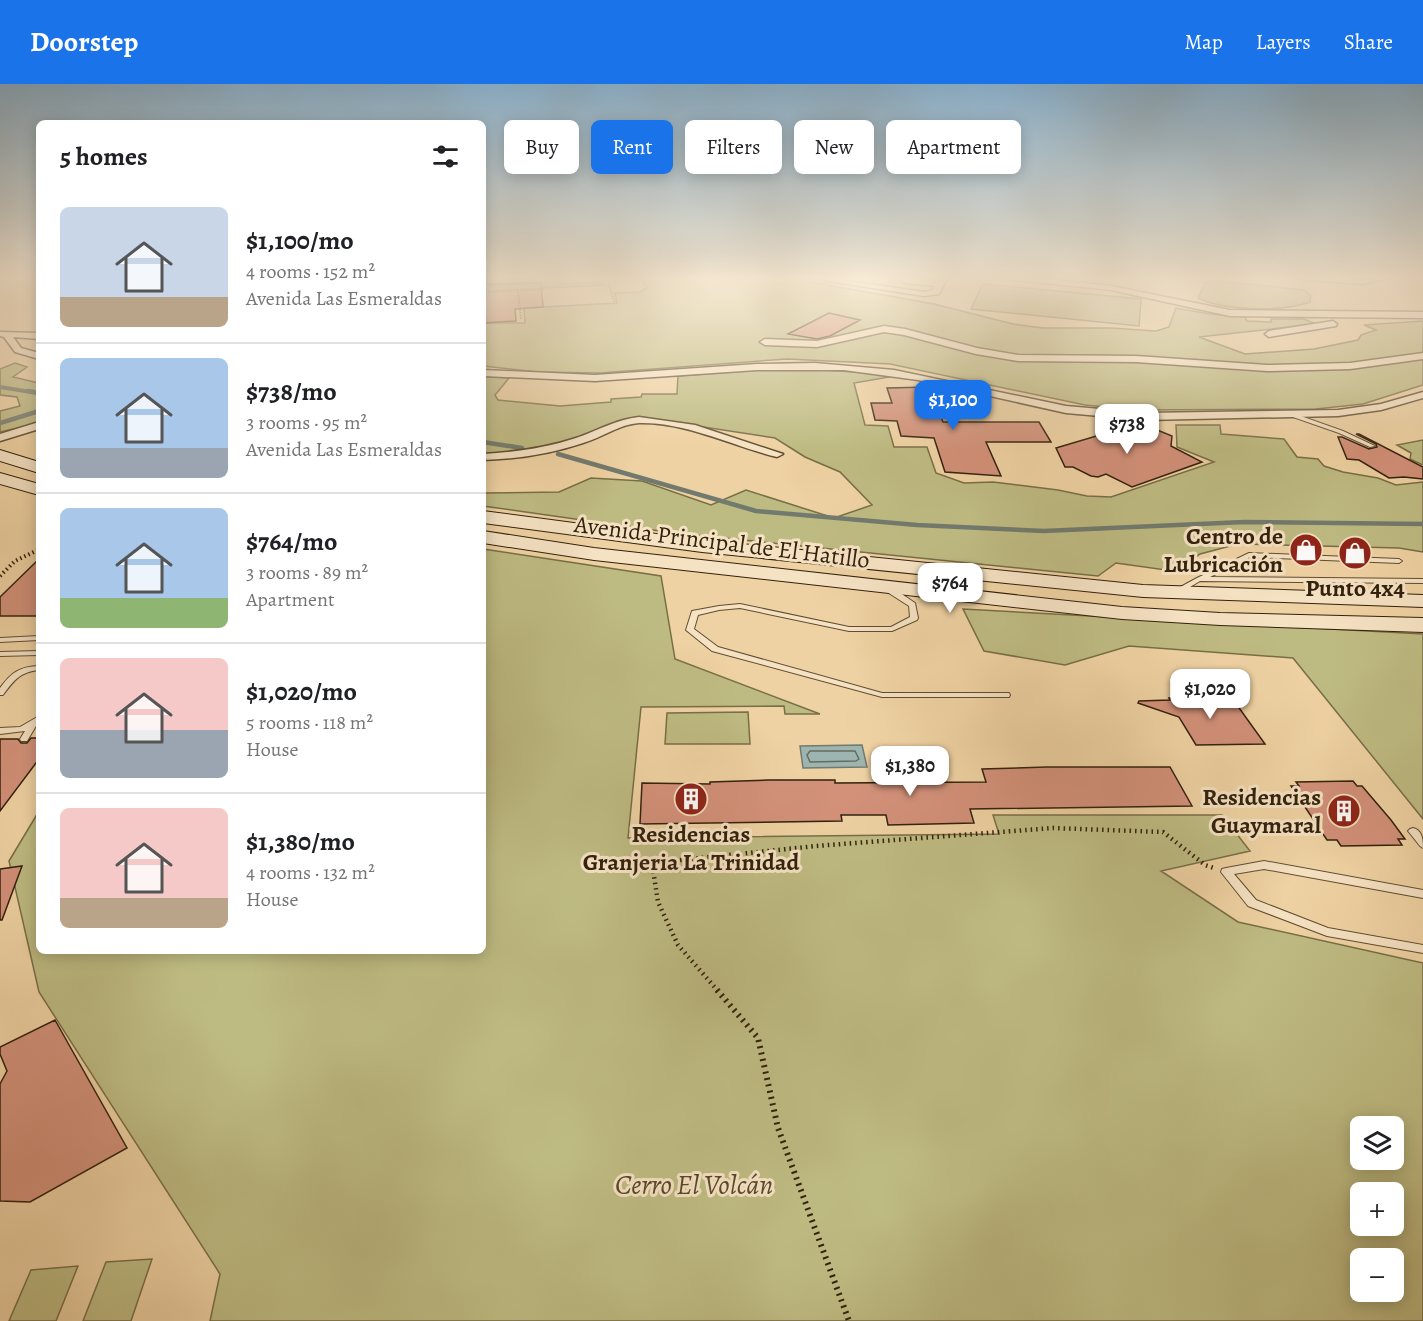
<!DOCTYPE html>
<html lang="en">
<head>
<meta charset="utf-8">
<style>
  body { margin:0; font-family:Alegreya,serif; background:#f6f6f6; color:#202124; height:100vh; display:flex; flex-direction:column; font-size:22px; white-space:nowrap }
  * { box-sizing:border-box; margin:0 }
  p { font-size:20px; color:#757577 }
  .icon { flex:none; width:33px; height:33px; fill:none; stroke:currentColor; stroke-width:2; stroke-linecap:round; stroke-linejoin:round }
  .map { position:relative; flex:1; overflow:hidden }
  .sheet { position:absolute; left:36px; top:36px; width:450px; height:834px; display:flex; flex-direction:column; background:#fff; border-radius:9px; box-shadow:0 3px 15px #0003 }
  .sheet>* { flex:none }
  .banner { position:absolute; left:504px; top:36px; width:570px; height:54px; display:flex; gap:12px }
  .buttons { position:absolute; left:1350px; top:1032px; display:grid; gap:12px }
  .buttons a { display:grid; place-items:center; width:54px; height:54px; border-radius:9px; background:#fff; box-shadow:0 3px 15px #0003; font-size:30px }
  .price { position:absolute; translate:-50% -51px; padding:0 14px; border-radius:12px; background:#fff; color:#222; font-size:20px; line-height:39px; filter:drop-shadow(0 2px 3px #0008) }
  .price::after { content:''; position:absolute; left:50%; top:36px; width:18px; height:14px; margin-left:-9px; background:inherit; clip-path:polygon(0 0,100% 0,50% 100%) }
  .price.active { background:#1a73e8; color:#fff }
  ul { padding:0; list-style:none }
  li { display:flex; align-items:center; gap:18px; height:150px; padding:0 24px }
  li+li { border-top:2px solid #e0e0e0 }
  li span { display:grid; place-items:center; flex:none; width:168px; height:120px; border-radius:9px; color:#555 }
  li>.icon { margin-inline-start:auto }
  span .icon { width:72px; height:72px; fill:#fffc; stroke-width:1 }
  li b { font-size:26px }
  h2 { display:flex; justify-content:space-between; align-items:center; height:72px; padding:0 24px; font-size:26px }
  .chip { padding:0 21px; border-radius:9px; background:#fff; box-shadow:0 3px 15px #0003; font-size:21px; line-height:54px }
  .chip.active { background:#1a73e8; color:#fff }
  header { display:flex; align-items:center; gap:36px; box-sizing:border-box; height:84px; padding:0 30px; background:#1a73e8; color:#fff }
  header strong { font-size:28px }
  nav { display:flex; gap:33px; margin-inline-start:auto; font-size:21px }
  .map>svg:first-child { display:block }
</style>
</head>
<body>
<header>
<strong>Doorstep</strong>
<nav><a>Map</a><a>Layers</a><a>Share</a></nav>
</header>
<div class="map">
<svg width="1423" height="1237" viewBox="0 0 1423 1237">
  <rect width="100%" height="100%" fill="#efd2a3"/>
  <filter id="stains"><feTurbulence type="fractalNoise" baseFrequency=".00333" numOctaves="4"/><feColorMatrix values="0 0 0 0 .2 0 0 0 0 .09 0 0 0 0 .02 0 0 0 .5 -.17"/></filter>
  <radialGradient id="worn" r=".72"><stop offset=".6" stop-color="#630" stop-opacity="0"/><stop offset="1" stop-color="#630" stop-opacity=".3"/></radialGradient>
  <path fill="#bebb82" stroke="#786e48" stroke-width="1.5" fill-rule="evenodd" d="M559,193L561,200L604,198L605,201L546,204L545,198L483,200V194L487,193Z
    M640,193H783L934,220L1013,240L1043,244H1112L1156,247L1169,243L1176,224L1210,230L1245,233L1247,237L1271,238V235H1304L1316,240L1199,253L1245,270L1314,265L1358,256L1361,251L1376,246L1364,241L1423,237V301L1363,320L1316,325L1133,326L1085,321L890,280L787,275L600,289L537,288L483,282V239H525L524,224L617,219L615,209L640,208L647,204Z
    M1219,197L1304,206L1311,212L1310,218C1283,228 1225,227 1198,214L1206,198Z
    M983,200L1141,215L1139,242L971,225Z
    M15,279L27,283L13,293L39,299V339L0,348V327L20,322L17,313L0,311V285Z
    M806,285L901,291L854,299L865,341L888,342L894,363H927L936,389L964,399L993,398L1058,406L1087,412L1111,413L1214,378L1177,363L1176,341H1220L1221,350L1284,355L1297,373L1318,375L1324,382L1343,388L1378,394L1396,401L1423,398V468L1399,464L1238,460L1200,470L1173,487L1116,479L1098,492L674,449L483,422V409L559,408L591,394L642,397L711,421L746,406L834,434L872,421L840,388L805,373L775,354L638,333C618,337 603,346 585,352C552,362 517,369 483,371V292L509,294L495,311L498,316L560,322L611,318V315L641,313L642,310H677L678,292L758,286Z
    M1423,356V381L1410,375L1411,369L1397,361Z
    M483,465L661,492L675,575L820,630H785L784,622L641,623L628,754L999,750L993,731H1222L1250,767L1161,787L1238,838L1423,879V1237H210L220,1190L39,908L9,777L39,727V867H483ZM1360,1042H1394V1076H1360ZM1360,1108H1394V1142H1360ZM1360,1174H1394V1208H1360Z
    M963,525L1423,550V735L1293,574L1129,562L1065,581L984,567Z
    M748,628L750,660H665L667,629Z
    M152,1175L131,1237H83L106,1178Z
    M78,1182L56,1237H9L31,1186Z"/>
  <path fill="#9db5b0" stroke="#727a6f" stroke-width="1.5" d="M862,661L867,683L803,684L800,662Z"/>
  <g fill="none" stroke-linecap="round" stroke-linejoin="round">
    <path stroke="#686b5e" stroke-width="1.5" d="M810,667H855L859,675L856,677L810,678L807,671Z"/>
    <path stroke="#727a6f" stroke-width="4" d="M0,303L37,309"/>
    <path stroke="#727a6f" stroke-width="4.5" d="M28,307L39,309
      M0,339L39,327
      M483,358L522,364
      M558,370L756,427L917,441L1044,447L1244,438L1423,440"/>
  </g>
  <path fill="#d3917a" stroke="#32210d" stroke-width="1.5" d="M541,199L543,223L515,225L516,237L483,239V201Z
    M829,229L860,236L830,252L817,255L788,250Z
    M929,303L943,338H1039L1051,358H986L1001,392L945,388L934,354L901,352L897,337L875,336L871,319H892L887,304Z
    M1140,339L1172,352L1171,362L1202,378L1132,403L1106,390L1098,393L1091,392L1073,383H1065L1056,364Z
    M1356,350H1359L1423,383V395L1404,393L1389,394L1359,376L1347,375L1338,353H1342L1369,365L1377,363L1376,360Z
    M39,475V532H0V513Z
    M1169,614H1232L1265,660L1196,661L1179,633L1138,619L1139,617L1170,616Z
    M31,654H39V675L0,727V655H18L21,659H27Z
    M1047,683H1170L1192,722L970,725L974,739L888,741L886,731H841L842,737L640,740L642,699L710,700V698L768,696H835V699L986,698L982,685Z
    M1353,697L1357,702H1362L1391,736L1405,755H1398L1402,761L1341,762L1337,756H1327L1291,702H1299L1296,698Z
    M22,782L2,836H0V785Z
    M55,936L127,1064L30,1118L0,1117V1000L7,987L0,970V963Z"/>
  <g fill="none" stroke-linecap="round" stroke-linejoin="round">
    <defs>
      <path id="service" d="M1295,330L1343,347L1375,362L1370,363L1339,349L1293,333L1292,332Z
        M1249,469L1399,475L1402,477L1399,479L1250,473L1210,493L1423,495V499L1200,497L1180,509H1177L1173,507L1197,494Z
        M884,502H890L915,519L918,534L917,536L892,547H849L740,524L719,526L698,531L694,545L718,563L882,609H1009L1010,611L1009,613H882L712,567L686,546L692,527L719,522L740,520L849,543H891L910,533L909,522L884,506L883,504Z
        M39,552V556L0,558V554Z
        M39,567V571L0,572V568Z
        M39,582V586C20,588 14,596 3,611H0V604C12,588 19,583 39,582Z
        M39,632V639L36,642L27,657H21L20,655L25,647L0,650V644L20,643Z
        M1413,744C1422,746 1423,755 1423,764L1420,762L1408,747L1410,745Z
        M1264,777L1423,806V814L1264,785L1234,790L1256,816L1328,844L1423,861V869L1327,852L1248,822L1221,788L1222,785L1226,784Z"/>
      <path id="minor" d="M0,193H7L0,199Z
        M802,193H822L924,208L933,206L935,202L903,199L900,193L938,197L940,193H948L939,210L924,212Z
        M1002,193H1028L1111,202L1230,226L1423,228V234L1230,232L1111,206L1006,195Z
        M1295,193L1363,196L1394,193L1363,200L1299,195Z
        M1333,237L1337,240L1336,242L1269,253L1265,250L1269,247Z
        M884,242L905,245L977,264L1018,271L1136,272L1267,281L1350,279L1423,269V275L1350,285L1267,287L1136,278L1018,277L976,270L904,251L884,248L817,263L765,261L760,258L765,255L817,257Z
        M0,248L39,249V255L13,253L21,264L39,269V275L15,268L4,253L0,252Z
        M815,279L894,286L1066,322L1145,329L1338,326L1381,320L1423,308V314L1381,326L1338,332L1145,336L1066,329L918,296L844,286H757L595,297L483,292V286L595,291L757,280Z
        M639,333L695,341L783,370L777,373C732,362 687,338 639,339C620,340 601,354 583,359C550,370 517,375 483,376V370C515,368 546,364 576,354C597,347 617,335 639,333Z
        M39,338V345L0,357V350Z"/>
      <path id="secondary" d="M0,366L39,378V389L0,377Z
        M0,389L39,400V411L0,400Z
        M483,427L702,456L1143,501L1423,511V523L1143,513L702,468L483,439Z
        M483,447L594,464L1122,523L1220,529L1423,534V548L1220,541L1122,535L594,476L483,459Z"/>
    </defs>
    <use href="#service" stroke="#614d32" stroke-width="2"/>
    <use href="#minor" stroke="#614d32" stroke-width="3"/>
    <use href="#secondary" stroke="#32210d" stroke-width="2"/>
    <path stroke="#32210d" stroke-width="2" stroke-dasharray="1 1.5" stroke-linecap="butt" d="M606,193L615,219
      M982,193L994,194
      M514,196L528,193
      M483,201L543,198L544,205L518,206
      M483,208L518,206L521,236"/>
    <path stroke="#32210d" stroke-width="4" stroke-dasharray="1.5 3" stroke-linecap="butt" d="M0,492L15,477L38,466"/>
    <path stroke="#32210d" stroke-width="4.5" stroke-dasharray="1.5 4" stroke-linecap="butt" d="M718,907L678,861L658,818L652,779L816,762L1053,744L1163,748L1205,781L1214,784"/>
    <path stroke="#32210d" stroke-width="6" stroke-dasharray="2 4.5" stroke-linecap="butt" d="M717,906L758,954L778,1044L849,1237"/>
    <use href="#service" fill="#f5e2c3" fill-rule="evenodd"/>
    <use href="#minor" fill="#f5e2c3" fill-rule="evenodd"/>
    <use href="#secondary" fill="#f5e2c3" fill-rule="evenodd"/>
  </g>
  <linearGradient id="sky" x2="0" y2="1"><stop stop-color="#8ab4d2"/><stop offset="0.53" stop-color="#f8ebd6"/><stop offset="1" stop-color="#f8ebd6" stop-opacity="0"/></linearGradient>
  <rect width="1423" height="366" fill="url(#sky)"/>
  <defs>
    <symbol id="shop-disc" viewBox="-11 -11 22 22"><circle r="9.5" fill="#8f2418" stroke="#f5e2c3"/><path d="M-5-2.5h2.3a2.7 3.5 0 0 1 5.4 0H5L5.5 6h-11ZM-1.5-2.5h3a1.5 2.3 0 0 0-3 0Z" fill="#fff"/></symbol>
    <symbol id="building-disc" viewBox="-11 -11 22 22"><circle r="9.5" fill="#8f2418" stroke="#f5e2c3"/><path d="M-4-6H4V6H1V3H-1V6H-4ZM-2.5-4.3h1.7v1.8h-1.7ZM.8-4.3h1.7v1.8H.8ZM-2.5-1h1.7V.8h-1.7ZM.8-1h1.7V.8H.8Z" fill="#fff"/></symbol>
  </defs>
  <g fill-rule="evenodd">
    <use href="#shop-disc" x="1287" y="447" width="38" height="38"/>
    <use href="#shop-disc" x="1336" y="450" width="38" height="38"/>
    <use href="#building-disc" x="672" y="696" width="38" height="38"/>
    <use href="#building-disc" x="1325" y="708" width="38" height="38"/>
  </g>
  <g text-anchor="middle" stroke-width="6" stroke-linejoin="round" paint-order="stroke">
    <g font-size="24" font-weight="bold" fill="#32210d" stroke="#f5e2c3" text-anchor="end">
      <text x="1283" y="460">Centro de<tspan x="1283" dy="28">Lubricación</tspan></text>
      <text x="1355" y="512" text-anchor="middle">Punto 4x4</text>
      <text x="1321" y="721">Residencias<tspan x="1321" dy="28">Guaymaral</tspan></text>
      <text x="691" y="758" text-anchor="middle">Residencias<tspan x="691" dy="28">Granjeria La Trinidad</tspan></text>
    </g>
    <g font-size="24" fill="#32210d" stroke="#f5e2c3">
      <text transform="translate(722 458) rotate(7)" y="8">Avenida Principal de El Hatillo</text>
    </g>
    <g font-size="28" font-style="italic" fill="#55482a" stroke="#f5e2c3">
      <text x="694" y="1110">Cerro El Volcán</text>
    </g>
  </g>
  <rect width="100%" height="100%" filter="url(#stains)"/>
  <rect width="100%" height="100%" fill="url(#worn)"/>
</svg>
<div class="buttons">
<a><svg class="icon" aria-label="layers" viewBox="0 0 24 24"><path d="M12 4l9 5-9 5-9-5zM3 14l9 5 9-5"/></svg></a>
<a>+</a>
<a>−</a>
</div>
<b class="price active" style="left:953px;top:347px">$1,100</b>
<b class="price" style="left:1127px;top:371px">$738</b>
<b class="price" style="left:950px;top:530px">$764</b>
<b class="price" style="left:1210px;top:636px">$1,020</b>
<b class="price" style="left:910px;top:713px">$1,380</b>
<div class="banner">
<a class="chip">Buy</a>
<a class="chip active">Rent</a>
<a class="chip">Filters</a>
<a class="chip">New</a>
<a class="chip">Apartment</a>
</div>
<section class="sheet">
<h2>5 homes<svg class="icon" aria-label="filters" viewBox="0 0 24 24"><path d="M4 7h16M4 17h16"/><circle cx="9" cy="7" r="2"/><circle cx="15" cy="17" r="2"/></svg></h2>
<ul>
<li><span style="background:linear-gradient(#c9d6e8 75%,#b9a48a 0)"><svg class="icon" aria-label="home" viewBox="0 0 24 24"><path d="M3 11l9-7 9 7M6 9v11h12V9"/></svg></span><div><b>$1,100/mo</b><p>4 rooms · 152 m²</p><p>Avenida Las Esmeraldas</p></div></li>
<li><span style="background:linear-gradient(#a9c7e8 75%,#9aa5b1 0)"><svg class="icon" aria-label="home" viewBox="0 0 24 24"><path d="M3 11l9-7 9 7M6 9v11h12V9"/></svg></span><div><b>$738/mo</b><p>3 rooms · 95 m²</p><p>Avenida Las Esmeraldas</p></div></li>
<li><span style="background:linear-gradient(#a9c7e8 75%,#8fb573 0)"><svg class="icon" aria-label="home" viewBox="0 0 24 24"><path d="M3 11l9-7 9 7M6 9v11h12V9"/></svg></span><div><b>$764/mo</b><p>3 rooms · 89 m²</p><p>Apartment</p></div></li>
<li><span style="background:linear-gradient(#f6c9c9 60%,#9aa5b1 0)"><svg class="icon" aria-label="home" viewBox="0 0 24 24"><path d="M3 11l9-7 9 7M6 9v11h12V9"/></svg></span><div><b>$1,020/mo</b><p>5 rooms · 118 m²</p><p>House</p></div></li>
<li><span style="background:linear-gradient(#f6c9c9 75%,#b9a48a 0)"><svg class="icon" aria-label="home" viewBox="0 0 24 24"><path d="M3 11l9-7 9 7M6 9v11h12V9"/></svg></span><div><b>$1,380/mo</b><p>4 rooms · 132 m²</p><p>House</p></div></li>
</ul>
</section>
</div>
</body>
</html>
